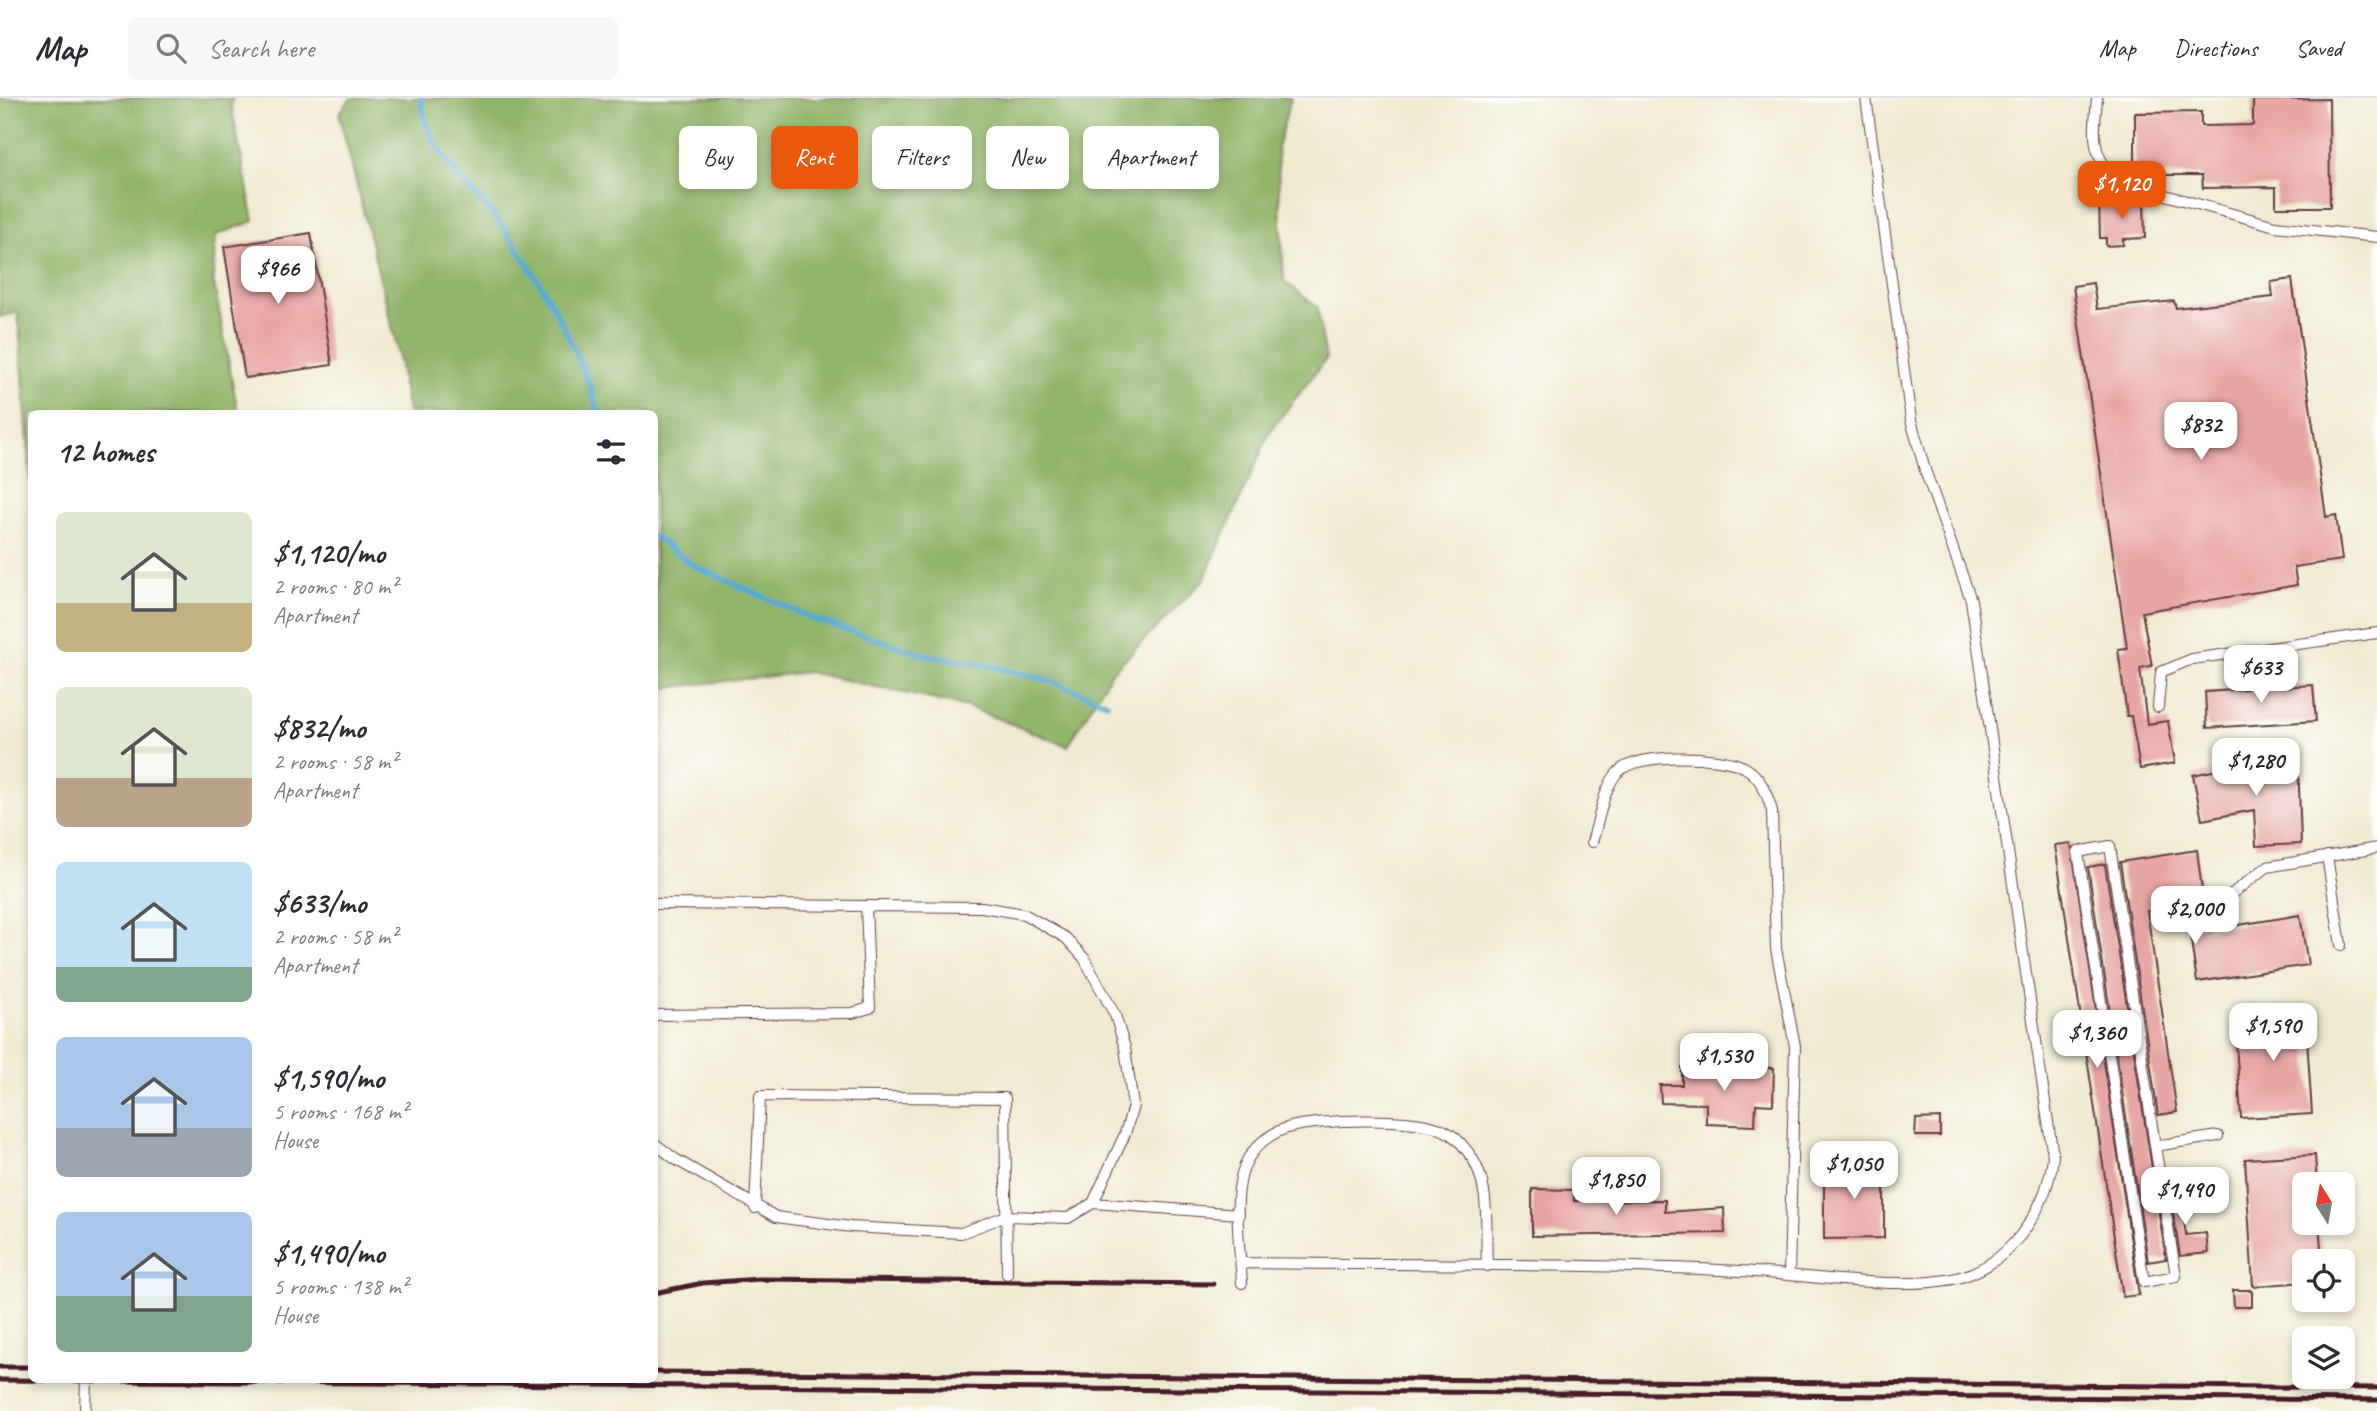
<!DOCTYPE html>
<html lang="en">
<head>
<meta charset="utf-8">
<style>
  body { margin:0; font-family:Caveat,sans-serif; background:#f7f7f7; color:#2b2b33; height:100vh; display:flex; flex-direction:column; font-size:26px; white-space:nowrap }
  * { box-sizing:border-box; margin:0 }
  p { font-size:23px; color:#7c7c81 }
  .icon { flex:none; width:38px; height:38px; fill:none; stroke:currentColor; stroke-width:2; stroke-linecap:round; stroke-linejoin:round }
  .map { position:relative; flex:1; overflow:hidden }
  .sheet { position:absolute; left:28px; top:312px; width:630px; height:973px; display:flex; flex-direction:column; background:#fff; border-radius:10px; box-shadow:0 4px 10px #0003 }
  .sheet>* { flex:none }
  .banner { position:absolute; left:679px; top:28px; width:665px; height:63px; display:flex; gap:14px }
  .needle { width:46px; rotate:349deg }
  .fabs { position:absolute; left:2292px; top:1074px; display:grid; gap:14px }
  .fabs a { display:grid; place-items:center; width:63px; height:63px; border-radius:10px; background:#fff; box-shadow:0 4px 10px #0003; font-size:35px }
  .price { position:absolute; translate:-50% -60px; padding:0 16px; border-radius:14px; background:#fff; color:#222; font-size:23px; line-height:46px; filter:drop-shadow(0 2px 4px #0008) }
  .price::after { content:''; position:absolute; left:50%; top:42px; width:21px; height:16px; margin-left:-10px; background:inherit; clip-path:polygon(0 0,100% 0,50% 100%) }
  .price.on { background:#ea580c; color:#fff }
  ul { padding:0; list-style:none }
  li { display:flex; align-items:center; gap:21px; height:175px; padding:0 28px }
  li span { display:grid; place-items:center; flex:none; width:196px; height:140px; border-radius:10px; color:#555 }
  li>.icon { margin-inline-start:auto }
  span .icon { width:84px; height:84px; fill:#fffc; stroke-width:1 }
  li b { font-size:30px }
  h2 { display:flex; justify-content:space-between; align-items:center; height:84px; padding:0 28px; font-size:30px }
  .chip { padding:0 24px; border-radius:10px; background:#fff; box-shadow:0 4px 10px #0003; font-size:24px; line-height:63px }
  .chip.on { background:#ea580c; color:#fff }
  header { display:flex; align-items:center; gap:42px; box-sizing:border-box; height:98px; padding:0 35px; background:#fff; border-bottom:2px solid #e1e1e2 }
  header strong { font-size:33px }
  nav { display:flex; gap:38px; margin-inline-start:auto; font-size:24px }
  .search { width:490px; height:63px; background:#f7f7f7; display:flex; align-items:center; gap:18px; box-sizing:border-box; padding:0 24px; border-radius:10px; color:#7c7c81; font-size:26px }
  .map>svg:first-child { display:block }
</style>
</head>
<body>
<header>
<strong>Map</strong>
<div class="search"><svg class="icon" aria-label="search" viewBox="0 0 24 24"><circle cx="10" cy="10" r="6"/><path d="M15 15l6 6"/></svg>Search here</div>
<nav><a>Map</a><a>Directions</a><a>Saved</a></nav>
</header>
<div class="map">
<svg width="2377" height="1313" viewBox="0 0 2377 1313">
  <rect width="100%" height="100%" fill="#fdfcf7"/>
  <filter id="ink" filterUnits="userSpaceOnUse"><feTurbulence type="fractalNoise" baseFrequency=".0143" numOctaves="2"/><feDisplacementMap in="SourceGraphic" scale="14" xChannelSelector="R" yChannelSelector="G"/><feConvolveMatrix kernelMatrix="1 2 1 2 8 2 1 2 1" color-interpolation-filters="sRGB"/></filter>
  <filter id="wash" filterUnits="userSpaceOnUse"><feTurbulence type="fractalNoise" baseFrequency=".00686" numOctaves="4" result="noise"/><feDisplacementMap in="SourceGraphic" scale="28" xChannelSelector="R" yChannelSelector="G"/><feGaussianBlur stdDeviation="1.57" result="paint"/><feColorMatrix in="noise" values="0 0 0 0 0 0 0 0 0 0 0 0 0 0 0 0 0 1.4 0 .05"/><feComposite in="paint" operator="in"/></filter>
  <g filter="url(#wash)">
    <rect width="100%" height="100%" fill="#efead0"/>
    <path fill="#90b469" stroke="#6d6a4a" stroke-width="2" d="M0,0H233L231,7L254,123L216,137L213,180L238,315H32L31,384L18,214L0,219Z
      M351,0H1291L1277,50L1284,183L1317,209L1326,261L1271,332L1204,482L1111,575L1068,648L968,609L808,574L655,591L654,315H408L397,249L339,16Z"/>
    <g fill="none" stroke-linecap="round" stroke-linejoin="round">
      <path stroke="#54a7cf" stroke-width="6" d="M421,0C425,59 479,92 509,138C547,192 579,252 599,315
        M654,438L694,468L816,522L926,557L978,565L1052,583L1107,605"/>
    </g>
    <g id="blocks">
      <path fill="#e7a6a3" d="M2329,1L2330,109H2276V89L2203,90L2202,77H2135V15L2201,14V28L2253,27V2Z
        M2144,102L2145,140L2123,141V147L2106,148V140H2100L2099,103Z
        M311,135L332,267L245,280L224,149Z
        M2292,181L2326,419L2336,417L2342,462L2294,469L2297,487L2142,514L2152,568L2140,570L2147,626L2168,623L2175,665L2140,671L2131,618H2127L2118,551L2127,550L2073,188L2093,185L2097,211L2174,203L2176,210L2273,199L2271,184Z
        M2281,579V589L2313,587L2316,623L2207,630L2205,594L2247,591V582Z
        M2298,660L2301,746L2256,748L2254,712L2202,722L2193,677L2251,665V662Z
        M2071,745L2139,1197L2123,1199L2055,747Z
        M2197,752L2207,832L2300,817L2308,867L2197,884L2186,808L2147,813L2177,1014L2158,1017L2120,764Z
        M2105,766L2166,1161L2148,1164L2088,769Z
        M2305,910L2312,1016L2241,1020L2234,915Z
        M1682,969L1774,970L1773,1007L1756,1006L1755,1028L1706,1026V1006L1661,1005L1660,987H1682Z
        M1940,1020V1038H1915L1916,1021Z
        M2315,1057L2317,1087H2305V1125H2319L2322,1164H2305V1184L2253,1188L2245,1061Z
        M1824,1065H1884V1140L1824,1141Z
        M2178,1083L2186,1137L2206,1135L2208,1155L2180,1158L2168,1084Z
        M1532,1091L1574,1092V1103L1665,1102V1114L1724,1110L1725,1135L1532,1138Z
        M2233,1192H2252V1209H2234Z"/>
    </g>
  </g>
  <g filter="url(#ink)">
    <use href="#blocks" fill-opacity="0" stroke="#633d44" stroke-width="2"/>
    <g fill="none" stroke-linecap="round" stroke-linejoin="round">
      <defs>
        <path id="lane" d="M2097,0C2094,37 2089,62 2123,85L2275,128L2377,139
          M2158,609L2161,574L2192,561L2377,535
          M1592,744C1599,723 1603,690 1618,674C1638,654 1719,657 1744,669C1761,678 1767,696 1772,713L1776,851L1795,948L1789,1177
          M2327,758L2341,847
          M654,806L982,809L1024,816L1066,840L1084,860L1115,917L1125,950L1133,1008L1125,1036L1093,1105L1068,1120L1006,1118L961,1135L851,1129L776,1119L675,1061L654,1045
          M2213,810L2267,769L2377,750
          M654,917L852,915L870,910L866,808
          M2155,1048L2176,1178L2144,1184L2078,754L2110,748L2155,1048L2218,1038
          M1093,1105L1239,1116
          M755,1110L760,998L1005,1000L1007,1176
          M1241,1165C1407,1167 1574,1165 1740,1173C1801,1176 1913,1196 1967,1177C2016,1159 2048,1107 2053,1058L1971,502L1925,372L1911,322L1866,0
          M1242,1185C1240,1150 1230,1089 1249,1059C1258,1045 1272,1035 1287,1030C1318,1021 1416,1018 1445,1033C1454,1037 1462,1046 1468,1054C1492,1084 1485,1132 1487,1168
          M85,1313L86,1281"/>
      </defs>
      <use href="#lane" stroke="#633d44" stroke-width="12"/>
      <use href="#lane" stroke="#fff" stroke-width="10"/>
      <path stroke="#4a1f2b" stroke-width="5" d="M654,1195L703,1185L759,1181L1213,1186
        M0,1269H32
        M654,1274L2377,1290
        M0,1282L2377,1302"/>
    </g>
  </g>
</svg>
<div class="fabs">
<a><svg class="needle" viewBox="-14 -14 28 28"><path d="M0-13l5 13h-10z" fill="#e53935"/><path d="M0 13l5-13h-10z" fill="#7c7c81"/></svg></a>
<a><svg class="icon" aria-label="locate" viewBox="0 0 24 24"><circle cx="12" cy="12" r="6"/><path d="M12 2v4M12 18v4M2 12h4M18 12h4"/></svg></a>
<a><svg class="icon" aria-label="layers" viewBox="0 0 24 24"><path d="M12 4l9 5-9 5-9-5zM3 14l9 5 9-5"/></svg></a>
</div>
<b class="price on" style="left:2122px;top:123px">$1,120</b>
<b class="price" style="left:278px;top:208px">$966</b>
<b class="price" style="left:2201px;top:364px">$832</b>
<b class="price" style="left:2261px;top:607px">$633</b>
<b class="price" style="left:2256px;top:700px">$1,280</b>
<b class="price" style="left:2195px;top:848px">$2,000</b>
<b class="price" style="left:2273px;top:965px">$1,590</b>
<b class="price" style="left:2097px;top:972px">$1,360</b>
<b class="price" style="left:1724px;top:995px">$1,530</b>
<b class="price" style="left:1854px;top:1103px">$1,050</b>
<b class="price" style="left:1616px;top:1119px">$1,850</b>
<b class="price" style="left:2185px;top:1129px">$1,490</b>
<div class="banner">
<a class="chip">Buy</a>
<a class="chip on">Rent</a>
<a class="chip">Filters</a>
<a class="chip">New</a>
<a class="chip">Apartment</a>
</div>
<section class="sheet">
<h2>12 homes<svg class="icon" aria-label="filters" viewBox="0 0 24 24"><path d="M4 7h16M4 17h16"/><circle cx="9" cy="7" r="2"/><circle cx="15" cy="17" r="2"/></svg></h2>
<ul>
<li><span style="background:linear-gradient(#dfe7d0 65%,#c2b280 0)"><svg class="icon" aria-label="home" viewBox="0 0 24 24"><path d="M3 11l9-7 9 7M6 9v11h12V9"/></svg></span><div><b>$1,120/mo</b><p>2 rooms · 80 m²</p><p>Apartment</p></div></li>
<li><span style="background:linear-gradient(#dfe7d0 65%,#b9a48a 0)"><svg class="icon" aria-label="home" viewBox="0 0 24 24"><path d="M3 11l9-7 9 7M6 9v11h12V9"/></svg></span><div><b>$832/mo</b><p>2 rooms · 58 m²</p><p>Apartment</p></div></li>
<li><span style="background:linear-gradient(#bfe0f5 75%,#7fa58c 0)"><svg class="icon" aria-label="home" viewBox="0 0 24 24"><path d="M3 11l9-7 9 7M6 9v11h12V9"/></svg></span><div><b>$633/mo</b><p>2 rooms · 58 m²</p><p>Apartment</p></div></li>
<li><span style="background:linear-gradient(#a9c7e8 65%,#9aa5b1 0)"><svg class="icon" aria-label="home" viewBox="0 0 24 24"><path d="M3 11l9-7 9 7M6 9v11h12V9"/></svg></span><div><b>$1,590/mo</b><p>5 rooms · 168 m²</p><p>House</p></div></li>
<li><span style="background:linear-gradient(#a9c7e8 60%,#7fa58c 0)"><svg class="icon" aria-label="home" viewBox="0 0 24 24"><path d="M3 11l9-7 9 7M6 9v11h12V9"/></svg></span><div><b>$1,490/mo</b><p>5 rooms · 138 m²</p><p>House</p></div></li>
</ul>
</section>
</div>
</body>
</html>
